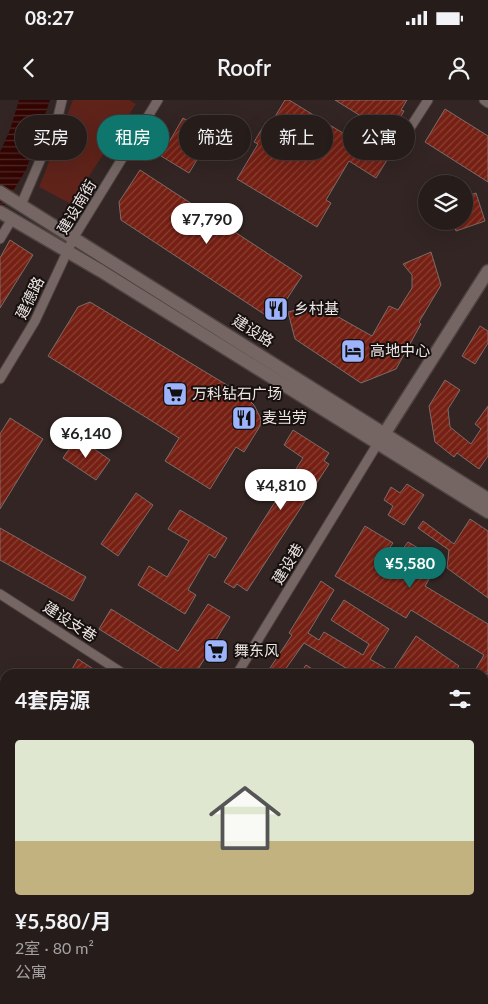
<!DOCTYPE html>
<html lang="zh">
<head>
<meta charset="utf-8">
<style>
  body { margin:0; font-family:Lato,"Noto Sans SC",sans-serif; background:#2e2523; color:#f1f3f6; height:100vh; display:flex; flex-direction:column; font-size:19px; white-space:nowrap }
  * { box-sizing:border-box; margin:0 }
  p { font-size:16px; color:#a4a1a2 }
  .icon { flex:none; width:28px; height:28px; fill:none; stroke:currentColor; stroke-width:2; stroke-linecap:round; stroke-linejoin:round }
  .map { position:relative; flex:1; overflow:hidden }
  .side { position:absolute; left:0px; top:569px; width:489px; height:336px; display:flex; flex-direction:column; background:#261c1a; border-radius:15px 15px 0 0; box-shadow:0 5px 20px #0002,0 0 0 1px #423a39 }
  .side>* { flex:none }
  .banner { position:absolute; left:15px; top:15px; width:459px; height:45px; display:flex; gap:10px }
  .controls { position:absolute; left:418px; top:75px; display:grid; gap:10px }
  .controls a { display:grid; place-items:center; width:55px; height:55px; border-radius:50%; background:#261c1a; box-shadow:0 5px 20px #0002,0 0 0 1px #423a39; font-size:25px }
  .price { position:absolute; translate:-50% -42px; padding:0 11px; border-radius:18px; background:#fff; color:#222; font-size:16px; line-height:32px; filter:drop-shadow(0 1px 2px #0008) }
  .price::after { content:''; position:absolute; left:50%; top:30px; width:15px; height:11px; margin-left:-8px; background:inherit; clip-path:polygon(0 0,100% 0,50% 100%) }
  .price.on { background:#0f766e; color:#fff }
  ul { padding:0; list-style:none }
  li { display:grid; align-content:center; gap:10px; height:265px; padding:0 15px }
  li+li { border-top:1px solid #423a39 }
  li span { display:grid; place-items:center; height:155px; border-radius:5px; color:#555 }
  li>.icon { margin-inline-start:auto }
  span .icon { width:90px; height:90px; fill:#fffc; stroke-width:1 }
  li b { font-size:21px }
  h2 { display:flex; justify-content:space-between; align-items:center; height:60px; padding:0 15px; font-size:21px }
  .pill { padding:0 18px; border-radius:22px; background:#261c1a; box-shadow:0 5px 20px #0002,0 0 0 1px #423a39; font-size:18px; line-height:45px }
  .pill.on { background:#0f766e; color:#fff }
  .status { display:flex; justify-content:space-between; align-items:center; height:35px; padding:0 25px; background:#261c1a; direction:ltr }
  .status svg { height:14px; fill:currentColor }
  header { display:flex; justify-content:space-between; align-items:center; height:65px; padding:0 15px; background:#261c1a; font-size:22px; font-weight:600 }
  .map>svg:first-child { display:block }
</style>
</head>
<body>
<div class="status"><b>08:27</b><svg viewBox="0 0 49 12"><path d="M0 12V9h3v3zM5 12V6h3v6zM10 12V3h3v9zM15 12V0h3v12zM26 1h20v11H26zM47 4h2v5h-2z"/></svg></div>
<header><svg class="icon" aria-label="back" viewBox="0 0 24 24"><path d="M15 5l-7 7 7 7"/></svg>Roofr<svg class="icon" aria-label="person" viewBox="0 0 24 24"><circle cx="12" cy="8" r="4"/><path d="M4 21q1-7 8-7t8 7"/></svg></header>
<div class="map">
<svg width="488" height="904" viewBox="0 0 488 904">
  <defs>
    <pattern id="water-rules" width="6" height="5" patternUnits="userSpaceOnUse" patternTransform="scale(1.25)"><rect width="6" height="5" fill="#320502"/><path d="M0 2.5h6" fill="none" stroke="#502927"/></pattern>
    <pattern id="building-hatch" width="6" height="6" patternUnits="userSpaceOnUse" patternTransform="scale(1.25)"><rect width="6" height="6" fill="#761f13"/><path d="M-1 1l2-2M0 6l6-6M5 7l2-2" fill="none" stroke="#8a4035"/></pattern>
  </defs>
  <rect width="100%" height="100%" fill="#322523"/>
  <path fill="#5f231a" d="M73,0H129L136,4L71,104L39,87Z
    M90,900H124L131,904H96Z"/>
  <path fill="url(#water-rules)" d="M19,0H50L26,70L0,112V52L10,30Z"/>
  <path fill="url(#building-hatch)" stroke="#7b6c69" d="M285,0H289L387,60L376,78L349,61L326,100L331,103L317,127L237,79L258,44L254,42L266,22L270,25Z
    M335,0H407L401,10L404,11L390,34Z
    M445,9L488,36V82L425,42Z
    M183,18L212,35L189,73L161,56Z
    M140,70L302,176L273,220L121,120L119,102Z
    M476,93L485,121L456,131L453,121H464V97Z
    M10,140L33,155L0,208V158Z
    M431,152L441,185L419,222L421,224L396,269L361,283L295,239L288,212L317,205L372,236L389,206L398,210L412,188V175L403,164Z
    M90,202L245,296L254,305L261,319L260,326L244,352L236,347L210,389L165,361L179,338L48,256L78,207Z
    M480,226L488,231V243L475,264L462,256Z
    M445,280L460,290L448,309L450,327L471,344L481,329L475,324L488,306V356L479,369L457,353L454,357L435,342L429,306Z
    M10,318L43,339L0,409V334Z
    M293,330L329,353L324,361L329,364L247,491L237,484L234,488L224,482L303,358L284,345Z
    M77,337L110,360L96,380L63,358Z
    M407,384L424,395L404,425L388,415L393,406L384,400L391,387L400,393Z
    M136,393L153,405L118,456L101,444Z
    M180,410L227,438L215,458L209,454L188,490L196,495L185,514L138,485L149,466L167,477L189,441L168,429Z
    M470,419L488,431V498L447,468L449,450L418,428L423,421L454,444Z
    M365,426L393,443L383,457L392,463L408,442L440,461L425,486L488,524V574H473L484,555L411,510L406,518L335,476Z
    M0,428L86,477L73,501L0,460Z
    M321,481L334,490L308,533L319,540L324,532L363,555L369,544L331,520L344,500L389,529L370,559L392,572L416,536L459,566L453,574H356L304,543L282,574H266L292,535L289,533Z
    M208,504L230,517L195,574H171L99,529L111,509L178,551Z
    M78,559L101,574H69Z
    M306,565L320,574H300Z"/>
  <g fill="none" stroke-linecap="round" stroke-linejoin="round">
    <defs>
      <path id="street" d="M484,0L488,3
        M408,31L428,0
        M21,105L57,21L62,0
        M0,139L12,119
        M0,279L35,221L74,137L158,0
        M0,494L124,574
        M237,574L378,343
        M484,800L488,803
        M390,904L392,900"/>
      <path id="secondary" d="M0,92L488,399
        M0,112L101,171L488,412
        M381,339L488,171"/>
      <path id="primary" d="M0,876L5,879
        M0,888L5,891
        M19,900L26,904
        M39,900L45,904"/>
    </defs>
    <use href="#street" stroke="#4c4240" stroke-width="11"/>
    <use href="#secondary" stroke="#4c4240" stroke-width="15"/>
    <use href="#primary" stroke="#4c4240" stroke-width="16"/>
    <use href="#street" stroke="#756663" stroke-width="9"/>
    <use href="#secondary" stroke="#756663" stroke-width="12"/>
    <use href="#primary" stroke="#777fa6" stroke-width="14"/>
  </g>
  <defs>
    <symbol id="restaurant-square" viewBox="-11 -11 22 22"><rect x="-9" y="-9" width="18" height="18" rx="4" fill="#9db4fd" stroke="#16100f"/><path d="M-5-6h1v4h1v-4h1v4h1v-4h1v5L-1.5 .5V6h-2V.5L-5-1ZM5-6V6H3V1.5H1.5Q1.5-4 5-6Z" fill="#111"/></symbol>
    <symbol id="hotel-square" viewBox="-11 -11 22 22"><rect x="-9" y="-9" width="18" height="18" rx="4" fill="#9db4fd" stroke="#16100f"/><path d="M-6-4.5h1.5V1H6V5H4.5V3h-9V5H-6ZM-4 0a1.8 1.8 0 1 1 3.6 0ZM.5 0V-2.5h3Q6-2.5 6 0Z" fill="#111"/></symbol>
    <symbol id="supermarket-square" viewBox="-11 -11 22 22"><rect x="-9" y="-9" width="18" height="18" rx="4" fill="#9db4fd" stroke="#16100f"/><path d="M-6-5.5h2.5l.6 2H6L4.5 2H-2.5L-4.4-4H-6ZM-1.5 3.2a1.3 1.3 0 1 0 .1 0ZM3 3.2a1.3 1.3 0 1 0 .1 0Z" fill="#111"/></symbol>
  </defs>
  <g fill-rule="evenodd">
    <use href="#restaurant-square" x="262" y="195" width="28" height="28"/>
    <use href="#hotel-square" x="339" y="237" width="28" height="28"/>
    <use href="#supermarket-square" x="161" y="280" width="28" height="28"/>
    <use href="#restaurant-square" x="230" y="304" width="28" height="28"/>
    <use href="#supermarket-square" x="202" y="537" width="28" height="28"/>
  </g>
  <g text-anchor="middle" stroke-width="4" stroke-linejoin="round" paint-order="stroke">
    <g font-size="15" fill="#eee6e4" stroke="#16100f">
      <text transform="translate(77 107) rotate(-59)" y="5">建设南街</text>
      <text transform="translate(30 198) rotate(-64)" y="5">建德路</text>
      <text transform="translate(253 231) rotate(32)" y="5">建设路</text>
      <text transform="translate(288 464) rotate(-59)" y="5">建设巷</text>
      <text transform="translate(70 522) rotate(33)" y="5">建设支巷</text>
    </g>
    <g font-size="15" fill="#eee6e4" stroke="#16100f" text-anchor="start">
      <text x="294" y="214">乡村基</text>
      <text x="370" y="256">高地中心</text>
      <text x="192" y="299">万科钻石广场</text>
      <text x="262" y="323">麦当劳</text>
      <text x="234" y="556">舞东风</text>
    </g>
  </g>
</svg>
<div class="controls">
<a><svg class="icon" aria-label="layers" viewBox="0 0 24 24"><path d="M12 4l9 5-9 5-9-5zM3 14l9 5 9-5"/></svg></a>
</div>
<b class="price" style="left:207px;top:145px">¥7,790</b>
<b class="price" style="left:86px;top:359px">¥6,140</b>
<b class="price" style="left:281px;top:411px">¥4,810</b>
<b class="price on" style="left:410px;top:489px">¥5,580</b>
<div class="banner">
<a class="pill">买房</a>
<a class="pill on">租房</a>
<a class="pill">筛选</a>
<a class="pill">新上</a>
<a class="pill">公寓</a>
</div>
<section class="side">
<h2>4套房源<svg class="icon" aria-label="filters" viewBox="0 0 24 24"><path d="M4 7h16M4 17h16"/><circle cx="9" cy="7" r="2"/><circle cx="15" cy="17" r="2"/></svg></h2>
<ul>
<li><span style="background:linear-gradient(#dfe7d0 65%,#c2b280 0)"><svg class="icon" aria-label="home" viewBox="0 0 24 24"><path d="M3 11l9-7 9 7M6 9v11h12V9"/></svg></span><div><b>¥5,580/月</b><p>2室 · 80 m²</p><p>公寓</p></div></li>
</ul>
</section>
</div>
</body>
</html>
